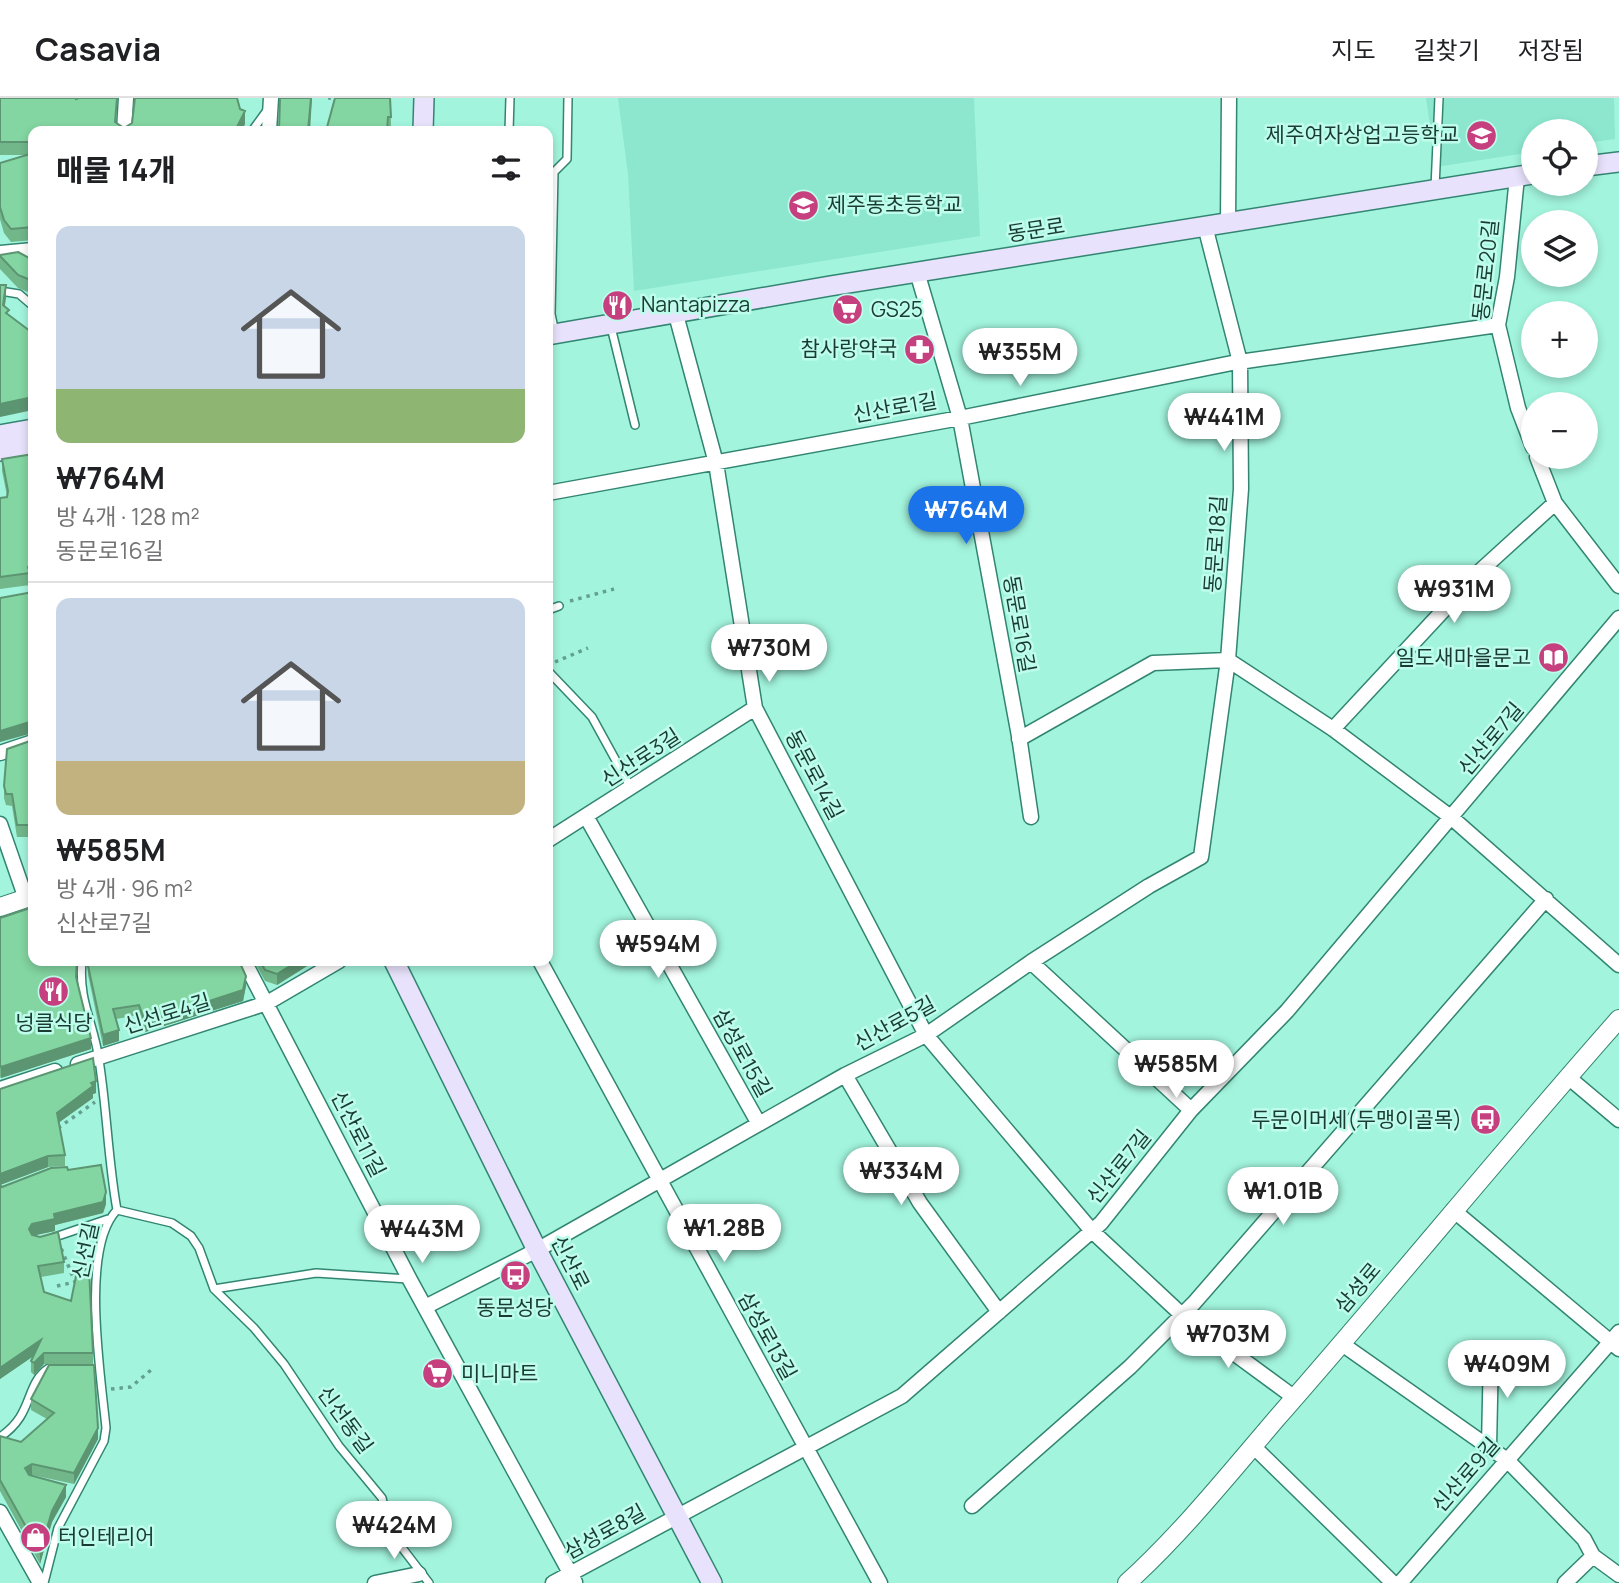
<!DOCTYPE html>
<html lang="ko">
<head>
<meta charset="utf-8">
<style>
  body { margin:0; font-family:Manrope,"Noto Sans KR",sans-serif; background:#f2f2f2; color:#202124; height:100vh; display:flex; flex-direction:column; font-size:26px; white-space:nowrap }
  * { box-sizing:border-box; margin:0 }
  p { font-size:23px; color:#757577 }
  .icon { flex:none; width:38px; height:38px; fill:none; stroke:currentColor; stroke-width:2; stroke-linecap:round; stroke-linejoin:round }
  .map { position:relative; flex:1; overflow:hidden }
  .side { position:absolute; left:28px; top:28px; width:525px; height:840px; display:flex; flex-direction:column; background:#fff; border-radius:14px; box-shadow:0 4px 10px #0003 }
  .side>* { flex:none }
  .tools { position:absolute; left:1521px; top:21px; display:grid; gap:14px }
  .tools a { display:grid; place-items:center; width:77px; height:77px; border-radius:50%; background:#fff; box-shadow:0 4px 10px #0003; font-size:35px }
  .price { position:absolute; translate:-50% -60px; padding:0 16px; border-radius:24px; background:#fff; color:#222; font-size:23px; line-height:46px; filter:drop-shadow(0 2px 4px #0008) }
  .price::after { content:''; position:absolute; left:50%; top:42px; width:21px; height:16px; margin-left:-10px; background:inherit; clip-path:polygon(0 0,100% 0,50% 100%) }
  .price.current { background:#1a73e8; color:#fff }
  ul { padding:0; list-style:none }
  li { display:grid; align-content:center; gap:14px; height:371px; padding:0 28px }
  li+li { border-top:2px solid #e0e0e0 }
  li span { display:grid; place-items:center; height:217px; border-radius:14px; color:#555 }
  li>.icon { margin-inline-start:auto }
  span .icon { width:126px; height:126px; fill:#fffc; stroke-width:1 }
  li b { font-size:30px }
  h2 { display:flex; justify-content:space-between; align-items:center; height:84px; padding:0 28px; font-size:30px }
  header { display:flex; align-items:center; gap:42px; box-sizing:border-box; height:98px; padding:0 35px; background:#fff; border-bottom:2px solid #e0e0e0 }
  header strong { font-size:33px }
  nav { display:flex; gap:38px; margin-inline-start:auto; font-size:24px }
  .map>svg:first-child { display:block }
</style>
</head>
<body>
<header>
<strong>Casavia</strong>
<nav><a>지도</a><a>길찾기</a><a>저장됨</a></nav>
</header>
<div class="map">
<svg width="1619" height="1485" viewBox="0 0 1619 1485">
  <rect width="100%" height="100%" fill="#a2f4dd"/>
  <path fill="#8ce7ce" d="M618,0H974L980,138L634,193L628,76Z
    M1426,0H1614L1615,41L1586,45V33H1533V54L1436,69Z"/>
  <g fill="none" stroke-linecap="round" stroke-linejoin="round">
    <defs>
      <path id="service" d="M252,33L268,11
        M509,33L510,0
        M1435,90L1439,0
        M0,193L19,196L33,208
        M611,229L635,327
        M555,235L551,216L554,74L567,61L568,0
        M548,512L559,508
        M548,573L592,619L631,690
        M82,863C78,903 94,925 99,962C107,1012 108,1062 117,1112
        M117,1112L172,1125L191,1138L199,1150L214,1191L254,1230L284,1266L339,1348L382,1400L390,1434L429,1485
        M52,1140L108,1121
        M214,1191L316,1175L408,1181
        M0,1339C35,1316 24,1286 49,1270L55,1272
        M44,1485L58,1430L104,1343L106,1330C101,1278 80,1150 117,1112"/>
      <path id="minor" d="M124,33L126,0
        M269,33L271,0
        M1517,79L1507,179L1498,227L1518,310L1533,349
        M1228,124L1229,0
        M1205,128L1240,264L1241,391L1228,562L1333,631L1452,720L1619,867
        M0,155L33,152
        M917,174L960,320L1019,638L1031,719
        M675,213L716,365L755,610L926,937L1092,1133L1182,1217L1295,1300
        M1537,359L1555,405L1619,488
        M548,395L960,320L1232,265L1498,227
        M1333,631L1479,474L1555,405
        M0,655L33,644
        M587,720L759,1026
        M0,726L26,801
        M548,742L755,610
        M244,863L410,1182L575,1484
        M540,863L880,1485
        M1031,864L1191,1012
        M78,966L267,905L339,863
        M845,977L920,1105L999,1214
        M1568,979L1619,1022
        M0,991L55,973
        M1453,1112L1619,1251
        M425,1209L537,1152L845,977L926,937L1031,864L1149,788L1201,759L1228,562L1153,565L1019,641
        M1342,1246L1507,1362L1584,1441L1593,1458L1619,1477
        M1253,1348L1393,1485
        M1489,1349L1491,1254
        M972,1408L1130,1269L1194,1205L1546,801
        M0,1414L40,1485
        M375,1485L419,1476
        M553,1485L902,1298L1101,1125L1191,1012L1287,913L1619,520
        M1400,1485L1619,1234
        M1565,1485L1593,1458"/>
      <path id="tertiary" d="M0,809L33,798
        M1127,1485C1182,1435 1229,1376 1277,1320C1393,1188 1503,1052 1619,921"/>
      <path id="secondary" d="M423,33L424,0
        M1586,68L1619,64
        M548,237L830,188L1533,76
        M0,337L33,331
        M0,353L33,347
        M394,863L537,1152L712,1485"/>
    </defs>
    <use href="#service" stroke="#328571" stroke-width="10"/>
    <use href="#minor" stroke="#328571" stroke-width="17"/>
    <use href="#tertiary" stroke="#328571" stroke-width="20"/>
    <use href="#secondary" stroke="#328571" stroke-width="22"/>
    <path stroke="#64a090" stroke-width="3.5" stroke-dasharray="3.5 5" stroke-linecap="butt" d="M328,0H331
      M570,503L614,491
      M555,564L588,550
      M58,1030L95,1004
      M57,1188L75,1184L61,1150
      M111,1291L131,1289L151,1272"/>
    <use href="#service" stroke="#fff" stroke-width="7"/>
    <use href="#minor" stroke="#fff" stroke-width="14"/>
    <use href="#tertiary" stroke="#fff" stroke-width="18"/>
    <use href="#secondary" stroke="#e8e2fc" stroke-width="19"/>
  </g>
  <path fill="#71b78a" d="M0,0L76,1L79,0H117L116,24L124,30L240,11L245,26L33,33V142L11,144L4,135L0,121V65L27,57H0Z
    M335,0L391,19V32H388Z
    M0,157L33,162V200V196L18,190L0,171Z
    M33,356L30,487L0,491V400L7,399V398L2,373V361Z
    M33,642V739H17L12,708L6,707L4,700V688Z
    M0,820L77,882L91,951L1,980L0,979Z
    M87,863L246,888L243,903L145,934L139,917L116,921L119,943L103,948L88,877Z
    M254,863H315L277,887L265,883Z
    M0,991L96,995L93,996V1000L59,1024L65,1057V1068L48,1069L0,1087L2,1089L68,1072L106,1106L103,1115L55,1127V1133L34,1137L64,1164V1175L41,1179L44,1194L93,1255V1266H44L34,1277L31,1274V1263L33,1258L0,1281Z
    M31,1301L98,1341L74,1386L32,1377L30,1378L66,1399L52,1424L40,1466L0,1393V1338L21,1344L47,1321L31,1312Z"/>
  <path fill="#5c9571" d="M311,0H312L310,33H308Z
    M245,13V26L242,33H235Z
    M6,187V200L3,220V207Z
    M33,299V312L0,319V306Z
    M33,467V479L30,480L28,469Z
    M33,623V635L0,644V633Z
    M298,863H315L277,887V876Z
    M246,878V888L243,903L145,934V924Z
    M119,932V943L103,948V937Z
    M91,940V951L1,980V969Z
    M96,983V995L93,996V1000L57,1026V1015L91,985Z
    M48,1058V1069L0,1087V1076Z
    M106,1094V1106L103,1115L55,1127V1133L32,1138L29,1131L32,1126L54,1116Z
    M41,1242V1253L0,1281V1270Z
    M44,1255V1266L34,1277V1265Z
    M98,1330V1341L74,1386V1375Z
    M32,1366V1377L25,1381V1370Z
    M66,1387V1399L52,1424L40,1466V1454L52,1413Z"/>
  <path fill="#83d5a1" stroke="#5c9571" stroke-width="2" d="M0,0H76V1L79,0H117L115,24L124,30L132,25L135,0H237L240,11L245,13L235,33H33V44H0Z
    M280,0H311L308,33H279Z
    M335,0H390L391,19H388L387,33H326Z
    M33,55V129L11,131L4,122L0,109V65Z
    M18,154L33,162V183L18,177L0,158V157Z
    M0,187H6L3,207L9,212L6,215L30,233L33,230V299L0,306Z
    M33,356V467L28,469L30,475L0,479V400L7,399L8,393L2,361Z
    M33,494V623L0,633V500Z
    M33,642V727H17L12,696H6L4,688L7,651Z
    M33,809V863H77L76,879L91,940L1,969L0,967V820Z
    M87,863H239L246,878L243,892L145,924L139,907L113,911L119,932L103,937Z
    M260,863H298L277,876L265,872Z
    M93,960L96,983L91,985L93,988L57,1015L65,1057L48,1058L0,1076V991Z
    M101,1067L106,1094L103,1104L54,1116L55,1121L32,1126L29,1131L32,1137L40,1139L58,1134L64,1164L38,1168L44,1194L71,1203L77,1173L89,1170L93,1255H44L34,1265L31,1263L41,1242L0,1270V1087L2,1089L51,1070L67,1069L68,1072Z
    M49,1267H94L98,1330L74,1375L32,1366L25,1370L29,1377L66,1387L52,1413L40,1454L0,1382V1338L21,1344L54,1315L31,1301Z"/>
  <defs>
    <symbol id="school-disc" viewBox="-11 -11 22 22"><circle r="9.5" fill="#c63f7f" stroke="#befdeb"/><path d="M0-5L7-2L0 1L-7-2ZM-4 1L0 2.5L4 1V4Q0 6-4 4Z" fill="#fff"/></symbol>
    <symbol id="restaurant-disc" viewBox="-11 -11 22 22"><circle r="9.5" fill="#c63f7f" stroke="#befdeb"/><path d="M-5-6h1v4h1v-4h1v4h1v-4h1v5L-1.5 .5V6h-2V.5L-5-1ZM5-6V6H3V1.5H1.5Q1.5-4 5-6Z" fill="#fff"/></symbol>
    <symbol id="supermarket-disc" viewBox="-11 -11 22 22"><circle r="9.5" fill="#c63f7f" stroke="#befdeb"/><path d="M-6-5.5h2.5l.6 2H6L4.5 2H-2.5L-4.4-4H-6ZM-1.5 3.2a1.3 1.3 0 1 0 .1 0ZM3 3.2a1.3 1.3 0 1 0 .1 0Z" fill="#fff"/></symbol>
    <symbol id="pharmacy-disc" viewBox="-11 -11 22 22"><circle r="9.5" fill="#c63f7f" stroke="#befdeb"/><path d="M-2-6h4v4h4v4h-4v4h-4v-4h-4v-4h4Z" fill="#fff"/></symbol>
    <symbol id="library-disc" viewBox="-11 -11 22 22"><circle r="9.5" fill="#c63f7f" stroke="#befdeb"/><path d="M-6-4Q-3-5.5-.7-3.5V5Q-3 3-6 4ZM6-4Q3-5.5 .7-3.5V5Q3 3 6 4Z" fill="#fff"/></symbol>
    <symbol id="bus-disc" viewBox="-11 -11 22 22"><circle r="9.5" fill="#c63f7f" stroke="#befdeb"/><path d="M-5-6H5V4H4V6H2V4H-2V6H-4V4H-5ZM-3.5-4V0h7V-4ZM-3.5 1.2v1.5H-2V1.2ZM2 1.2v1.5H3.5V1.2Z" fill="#fff"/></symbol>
    <symbol id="shop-disc" viewBox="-11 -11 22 22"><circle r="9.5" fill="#c63f7f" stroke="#befdeb"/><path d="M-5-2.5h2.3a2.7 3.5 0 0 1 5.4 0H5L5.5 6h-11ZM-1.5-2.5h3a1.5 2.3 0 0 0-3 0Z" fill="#fff"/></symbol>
  </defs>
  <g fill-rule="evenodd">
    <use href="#school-disc" x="1464" y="20" width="35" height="35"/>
    <use href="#school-disc" x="786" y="90" width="35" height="35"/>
    <use href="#restaurant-disc" x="600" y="190" width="35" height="35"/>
    <use href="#supermarket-disc" x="830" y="194" width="35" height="35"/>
    <use href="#pharmacy-disc" x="902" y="234" width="35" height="35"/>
    <use href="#library-disc" x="1536" y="542" width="35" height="35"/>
    <use href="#restaurant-disc" x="36" y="876" width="35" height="35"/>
    <use href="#bus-disc" x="1468" y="1004" width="35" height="35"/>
    <use href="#bus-disc" x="498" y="1160" width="35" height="35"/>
    <use href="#supermarket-disc" x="420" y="1258" width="35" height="35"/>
    <use href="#shop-disc" x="18" y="1422" width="35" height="35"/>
  </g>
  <g text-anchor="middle" stroke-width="5" stroke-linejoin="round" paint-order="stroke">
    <g font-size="21" fill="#193b32" stroke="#befdeb" text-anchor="start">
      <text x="1459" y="44" text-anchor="end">제주여자상업고등학교</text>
      <text x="827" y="114">제주동초등학교</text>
      <text x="641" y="214">Nantapizza</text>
      <text x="871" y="219">GS25</text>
      <text x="897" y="258" text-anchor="end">참사랑약국</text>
      <text x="1531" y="567" text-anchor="end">일도새마을문고</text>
      <text x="54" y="932" text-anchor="middle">넝클식당</text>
      <text x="1462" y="1029" text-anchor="end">두문이머세(두맹이골목)</text>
      <text x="515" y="1217" text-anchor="middle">동문성당</text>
      <text x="461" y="1283">미니마트</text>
      <text x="58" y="1446">터인테리어</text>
    </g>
    <g font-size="21" fill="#193b32" stroke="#befdeb">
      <text transform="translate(1036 132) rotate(-9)" y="7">동문로</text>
      <text transform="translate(1486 172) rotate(-84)" y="7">동문로20길</text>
      <text transform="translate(895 310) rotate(-10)" y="7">신산로1길</text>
      <text transform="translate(1216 446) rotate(-86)" y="7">동문로18길</text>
      <text transform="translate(1019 526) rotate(80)" y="7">동문로16길</text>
      <text transform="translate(1491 641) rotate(-50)" y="7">신산로7길</text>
      <text transform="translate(641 660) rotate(-33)" y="7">신산로3길</text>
      <text transform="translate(814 677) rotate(62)" y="7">동문로14길</text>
      <text transform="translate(167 916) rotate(-17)" y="7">신선로4길</text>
      <text transform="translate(895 926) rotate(-29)" y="7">신산로5길</text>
      <text transform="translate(742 955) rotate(61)" y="7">삼성로15길</text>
      <text transform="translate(358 1036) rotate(63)" y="7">신산로11길</text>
      <text transform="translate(1119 1069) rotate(-51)" y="7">신산로7길</text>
      <text transform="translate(86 1153) rotate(-78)" y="7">신선길</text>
      <text transform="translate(570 1165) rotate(63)" y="7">신산로</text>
      <text transform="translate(1358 1190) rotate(-50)" y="7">삼성로</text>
      <text transform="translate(767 1238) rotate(61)" y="7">삼성로13길</text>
      <text transform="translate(345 1322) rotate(54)" y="7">신선동길</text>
      <text transform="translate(1466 1377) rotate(-49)" y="7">신산로9길</text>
      <text transform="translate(605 1434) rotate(-29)" y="7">삼성로8길</text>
    </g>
  </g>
</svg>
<div class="tools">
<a><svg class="icon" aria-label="locate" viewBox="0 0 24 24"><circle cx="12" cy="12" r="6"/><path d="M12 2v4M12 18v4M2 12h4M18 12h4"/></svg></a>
<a><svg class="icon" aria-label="layers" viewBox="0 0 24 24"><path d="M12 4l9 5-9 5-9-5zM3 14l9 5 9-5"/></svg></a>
<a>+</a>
<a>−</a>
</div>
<b class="price" style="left:1020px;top:290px">₩355M</b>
<b class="price" style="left:1224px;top:355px">₩441M</b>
<b class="price current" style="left:966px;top:448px">₩764M</b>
<b class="price" style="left:1454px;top:527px">₩931M</b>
<b class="price" style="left:769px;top:586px">₩730M</b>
<b class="price" style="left:658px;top:882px">₩594M</b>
<b class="price" style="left:1176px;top:1002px">₩585M</b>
<b class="price" style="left:901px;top:1109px">₩334M</b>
<b class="price" style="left:1283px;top:1129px">₩1.01B</b>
<b class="price" style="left:724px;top:1166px">₩1.28B</b>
<b class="price" style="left:422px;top:1167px">₩443M</b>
<b class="price" style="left:1228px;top:1272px">₩703M</b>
<b class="price" style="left:1507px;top:1302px">₩409M</b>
<b class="price" style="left:394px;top:1463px">₩424M</b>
<section class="side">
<h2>매물 14개<svg class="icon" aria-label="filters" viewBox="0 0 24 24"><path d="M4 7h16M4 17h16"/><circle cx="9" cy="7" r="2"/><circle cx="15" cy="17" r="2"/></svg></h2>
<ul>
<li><span style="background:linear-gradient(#c9d6e8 75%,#8fb573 0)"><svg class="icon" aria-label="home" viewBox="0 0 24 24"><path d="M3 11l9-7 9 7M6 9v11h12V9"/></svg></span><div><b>₩764M</b><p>방 4개 · 128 m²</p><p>동문로16길</p></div></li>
<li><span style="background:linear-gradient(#c9d6e8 75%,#c2b280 0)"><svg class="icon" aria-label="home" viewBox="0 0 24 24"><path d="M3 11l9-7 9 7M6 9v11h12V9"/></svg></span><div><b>₩585M</b><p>방 4개 · 96 m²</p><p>신산로7길</p></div></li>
</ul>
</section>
</div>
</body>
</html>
